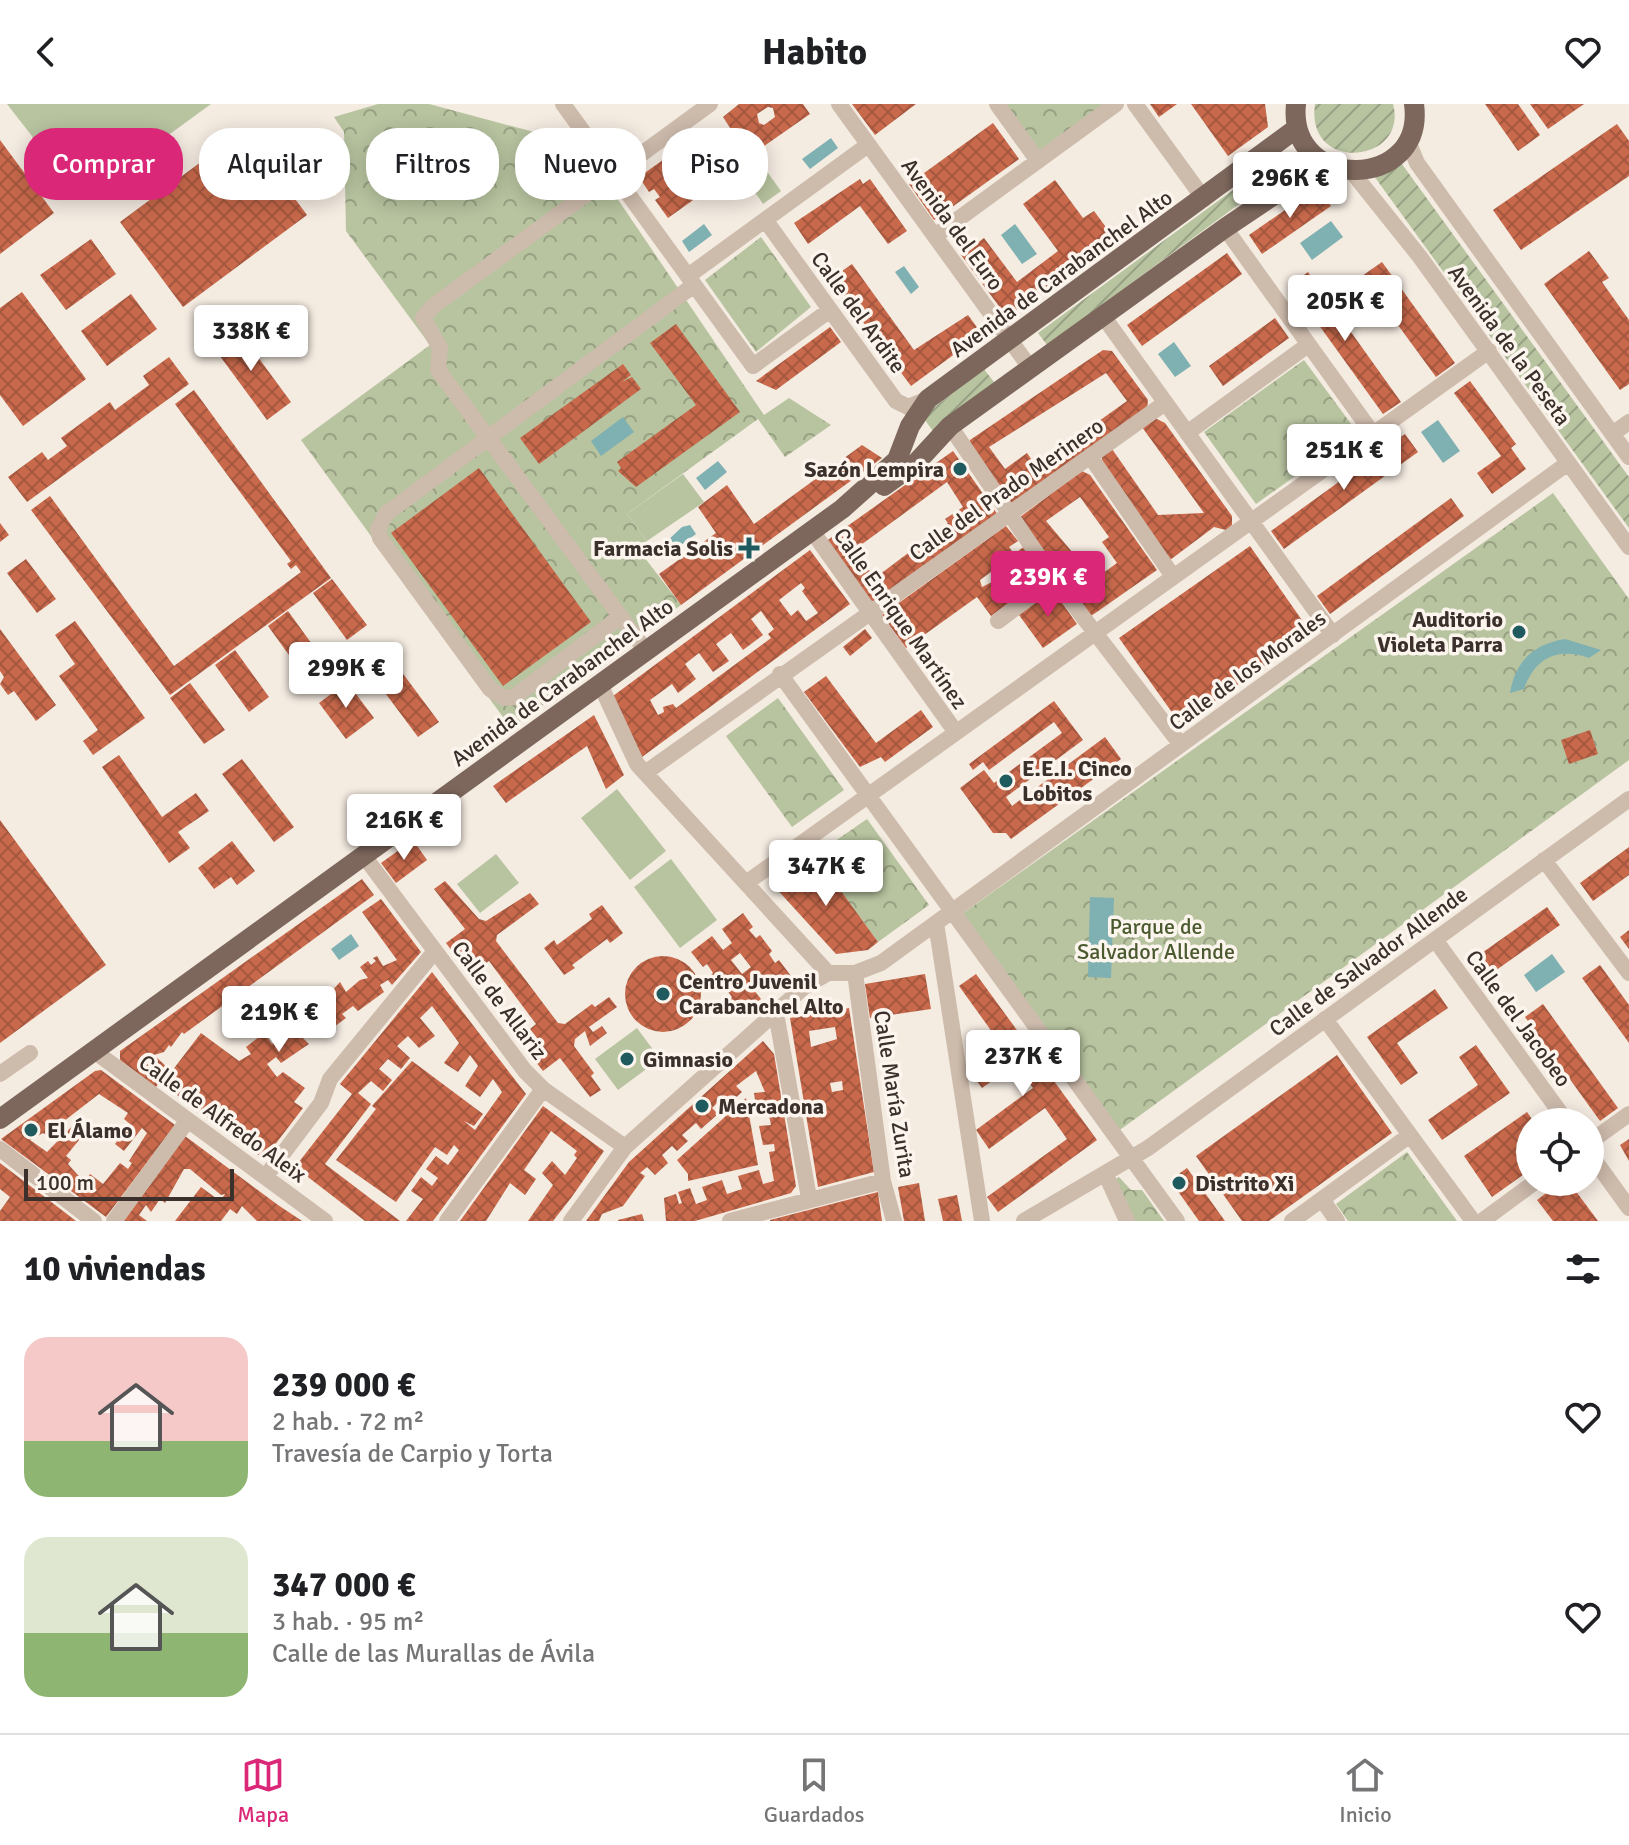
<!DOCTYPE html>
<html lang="es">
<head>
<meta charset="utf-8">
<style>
  body { margin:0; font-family:Signika,sans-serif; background:#f6f6f6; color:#202124; height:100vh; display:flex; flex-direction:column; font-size:30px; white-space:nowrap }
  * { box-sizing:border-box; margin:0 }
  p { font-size:26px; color:#757577 }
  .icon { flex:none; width:44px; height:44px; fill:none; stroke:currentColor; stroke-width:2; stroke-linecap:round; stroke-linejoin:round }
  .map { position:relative; height:1117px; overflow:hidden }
  .panel { display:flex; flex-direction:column; background:#fff; flex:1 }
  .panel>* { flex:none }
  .top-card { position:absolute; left:24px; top:24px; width:800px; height:72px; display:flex; gap:16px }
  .buttons { position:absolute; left:1516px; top:1004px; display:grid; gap:16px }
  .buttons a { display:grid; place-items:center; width:88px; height:88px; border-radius:50%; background:#fff; box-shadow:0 4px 20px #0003; font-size:40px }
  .scale { position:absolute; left:24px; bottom:20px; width:210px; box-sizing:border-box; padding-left:8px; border:4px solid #3b302b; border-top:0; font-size:22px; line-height:28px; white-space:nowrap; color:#3b302b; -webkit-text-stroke:6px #fbf5ee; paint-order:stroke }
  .price { position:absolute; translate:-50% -68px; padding:0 18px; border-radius:8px; background:#fff; color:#222; font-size:26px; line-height:52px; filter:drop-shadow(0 2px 4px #0008) }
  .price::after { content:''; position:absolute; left:50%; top:48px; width:24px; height:18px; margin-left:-12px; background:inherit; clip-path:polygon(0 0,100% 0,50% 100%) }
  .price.current { background:#db2777; color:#fff }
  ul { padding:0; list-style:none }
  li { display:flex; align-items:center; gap:24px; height:200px; padding:0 24px }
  li span { display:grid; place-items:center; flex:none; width:224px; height:160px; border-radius:24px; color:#555 }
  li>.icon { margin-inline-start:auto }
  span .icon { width:96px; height:96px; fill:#fffc; stroke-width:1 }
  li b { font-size:34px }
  h2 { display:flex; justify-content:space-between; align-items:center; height:96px; padding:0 24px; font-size:34px }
  .pill { padding:0 28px; border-radius:32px; background:#fff; box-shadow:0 4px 20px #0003; font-size:28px; line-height:72px }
  .pill.current { background:#db2777; color:#fff }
  header { display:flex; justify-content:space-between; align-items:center; height:104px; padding:0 24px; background:#fff; font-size:36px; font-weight:700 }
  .menu { display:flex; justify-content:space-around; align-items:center; height:112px; border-top:2px solid #e0e0e0; background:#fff; font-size:22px; color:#757577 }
  .menu a { display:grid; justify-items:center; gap:4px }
  .menu .current { color:#db2777 }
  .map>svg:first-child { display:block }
</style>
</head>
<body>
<header><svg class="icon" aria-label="back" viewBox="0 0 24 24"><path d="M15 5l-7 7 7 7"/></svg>Habito<svg class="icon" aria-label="heart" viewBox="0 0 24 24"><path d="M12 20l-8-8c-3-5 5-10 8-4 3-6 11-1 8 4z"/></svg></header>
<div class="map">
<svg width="1629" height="1117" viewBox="0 0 1629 1117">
  <defs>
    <pattern id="forest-crowns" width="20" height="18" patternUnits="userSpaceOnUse" patternTransform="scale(2)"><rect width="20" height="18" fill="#b8c4a0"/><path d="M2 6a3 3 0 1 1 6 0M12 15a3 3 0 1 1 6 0" fill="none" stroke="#97a083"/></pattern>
    <pattern id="garden-furrows" width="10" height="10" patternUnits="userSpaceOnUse" patternTransform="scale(2)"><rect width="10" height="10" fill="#b8c4a0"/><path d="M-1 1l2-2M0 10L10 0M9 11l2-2" fill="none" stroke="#97a083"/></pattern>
    <pattern id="building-cross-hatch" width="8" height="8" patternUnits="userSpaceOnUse" patternTransform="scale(2)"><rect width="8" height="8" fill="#c8694b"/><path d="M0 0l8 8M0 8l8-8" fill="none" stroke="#a4573f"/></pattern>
  </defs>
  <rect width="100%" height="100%" fill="#f4ebe1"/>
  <path fill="#b8c4a0" d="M7,0H211L81,95Z
    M756,52L781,87L763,100L739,65Z
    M683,370L704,398L647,437L627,410Z
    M617,685L666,747L630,776L581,714Z
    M496,750L519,779L480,809L457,780Z
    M671,755L717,816L680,844L634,783Z
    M637,924L660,955L618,986L595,955Z"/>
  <path fill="url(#forest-crowns)" d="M378,0H429L545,31L600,69L764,311L789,294L831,321L785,353L758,315L627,410L647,437L638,445L681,501L511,624L301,336L430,241L346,127L344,28L334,13Z
    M997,0H1116L1038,57Z
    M761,133L811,203L756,248L705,176Z
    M1304,256L1357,328L1256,400L1204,328Z
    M1553,389L1629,495V656L1117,1028L962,810Z
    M778,594L844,686L792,723L726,632Z
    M867,715L929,801L878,838L815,751Z
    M1407,1048L1457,1117H1348L1336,1100Z
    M1119,1073L1131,1086H1142L1164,1117H1132L1113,1076Z"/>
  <path fill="url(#garden-furrows)" d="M1315,0H1393C1409,60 1305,70 1315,0Z
    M1282,50L1291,62L1047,241L1038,229Z
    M1399,56L1629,373V424L1374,72Z
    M984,265L997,282L935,330L925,316L928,308Z"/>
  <path fill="#7fb0b2" d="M831,34L838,44L810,65L802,55Z
    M1331,117L1343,133L1312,156L1300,139Z
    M704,120L712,131L689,148L682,137Z
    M1015,120L1037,150L1022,160L1001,131Z
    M904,162L919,183L911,190L895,168Z
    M1174,238L1191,262L1175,273L1158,250Z
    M623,313L634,328L601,352L591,337Z
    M1438,316L1460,347L1443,359L1421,328Z
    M718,357L727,368L705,386L696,374Z
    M690,421L696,430L670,449L664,440L682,423Z
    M1565,535L1601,546L1589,554C1557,543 1535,554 1524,585L1510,589C1515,558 1533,540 1565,535Z
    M1090,793L1114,794L1111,874L1088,873Z
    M351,830L359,842L339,856L331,845Z
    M1552,850L1565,868L1536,888L1524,871Z"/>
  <path fill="url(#building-cross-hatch)" fill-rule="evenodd" d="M739,0H803L810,10L750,52L739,36L744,32L739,26L734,30L723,13ZM768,3L773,4L775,13L764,21L759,19L757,10Z
    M852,0H916L875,31Z
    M1150,0H1177L1159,13Z
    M1191,0H1265L1268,23L1228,52Z
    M1485,0H1518L1540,31L1518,47Z
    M1530,0H1584L1548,25Z
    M993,19L1019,55L934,116L909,80Z
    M1617,20L1629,37V72L1521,146L1493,106Z
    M244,26L307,111L183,203L120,118Z
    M0,36L54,109L0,150Z
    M681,43L710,84L668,114L655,96L660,93L654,85L649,88L639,73Z
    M860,75L863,80L870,75L907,127L888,140L860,102L808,140L794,119Z
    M1055,76L1083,114L1094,107L1114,134L1007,213L961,151L984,134L1017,178L1058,147L1023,100Z
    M1318,83L1331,102L1262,150L1249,131Z
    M91,135L116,170L66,206L40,171Z
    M1589,147L1609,174L1602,178L1629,216V280L1620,286L1544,180Z
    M1227,149L1242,170L1142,242L1127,221Z
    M1382,158L1455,259L1436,273L1362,172Z
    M852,160L914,246L968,211L982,230L911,282L836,182L832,174Z
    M1308,168L1401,298L1383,310L1290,181Z
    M22,188L86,275L23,322L0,291V204Z
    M131,190L157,225L107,262L81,227Z
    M1275,214L1289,234L1223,282L1209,262Z
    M676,220L740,308L636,383L618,367L621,364L617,358L696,301L650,239Z
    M235,222L291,298L267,316L211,240Z
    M830,223L841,238L776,286L756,277Z
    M1103,246L1112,247L1148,296L1147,305L1009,401L970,344V336ZM1106,269L1127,297L1036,362L1027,349L1005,365L989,343Z
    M169,253L189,280L27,398L8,373L42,348L48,356L67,342L61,334L110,298L115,306L149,281L143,272Z
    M623,260L631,271L622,278L632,273L641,285L539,360L520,334Z
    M1470,277L1516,340L1511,344L1526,365L1492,390L1477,369L1501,352L1454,289Z
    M194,286L331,474L170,591L31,406L50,392L174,562L301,468L296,461L291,465L287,460L291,457L175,300Z
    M1155,314L1165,319L1232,412V421L1226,426L1214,423L1170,456L1102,363V352L1112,345L1158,411L1204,409L1142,323Z
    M1405,330L1418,348L1284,445L1271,427Z
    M862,341L882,354L681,501L659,470L716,429L698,403L727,381L754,420Z
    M953,347L998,411L873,501L825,438ZM947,378L963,403L945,415L948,419L875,474L854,446Z
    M479,364L591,518L503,582L391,429Z
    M1082,367L1090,371L1157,466L1091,512L1020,413ZM1080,393L1109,433L1102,438L1117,459L1095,475L1046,417Z
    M1451,394L1464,412L1330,510L1317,492Z
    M0,419L9,431L0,438Z
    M1006,422L1018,437L1009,443L1014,450L1025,442L1045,472L991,512L977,493L906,544L882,511ZM1002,460L1010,473L1003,478L1006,481L998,485L992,478L982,483L980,476Z
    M1250,442L1311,529L1181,621L1119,534Z
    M810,446L850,500L642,653L613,592ZM801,479L805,484L802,487L818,509L806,517L798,506L791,512L779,496ZM761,507L774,525L768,530L771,534L676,604L673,600L663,603L664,608L658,611L650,596L672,580L678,589L696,575L685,560L699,549L713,568L729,557L716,540L731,529L743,546L763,531L751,515Z
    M26,455L56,495L37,509L7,469Z
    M332,475L367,521L347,536L313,489Z
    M1053,486L1077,520L1043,544L1019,511Z
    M288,507L322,554L302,569L268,522Z
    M75,517L145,614L93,651L83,637L98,626L59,572L75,560L55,531Z
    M0,525L56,601L36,617L14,587L8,591L0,580L4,573L0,567Z
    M865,525L872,534L850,552L843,543Z
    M235,546L269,593L249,608L215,561Z
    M386,547L439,618L418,633L365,562Z
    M826,572L876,639L921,606L933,623L885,658L881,653L860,663L804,588Z
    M347,578L374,614L346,635L319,599Z
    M190,579L225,626L204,640L170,594Z
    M1054,597L1083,636L1006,693L1012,702L1105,633L1121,655L1011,735L1006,729H993L960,684L984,666L994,679L1062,629L1054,618L989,666L983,658L973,666L969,660Z
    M594,611L624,671L606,685L587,642L506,699L493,682Z
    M1590,626L1598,650L1569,660L1561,636Z
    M119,651L162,713L196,689L209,707L178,728L190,744L169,759L102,663Z
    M242,655L294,723L274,738L222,670Z
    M0,716L106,861L0,939Z
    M413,736L427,756L396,779L381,759Z
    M232,737L255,767L237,781L231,773L214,785L198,764Z
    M1629,743V771L1593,797L1580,779Z
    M815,751L878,838L868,846L836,850L773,781Z
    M362,775L374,791L184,930L182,928L171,943L169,941L164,948L154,951L170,966L156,983L120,956V947Z
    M445,777L479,815L486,817L530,789L539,800L497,831L496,837L558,919L565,920L592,900L595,903L609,893L617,903L589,923L593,928L602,922L607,929L590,942L585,927L575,935L574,942L594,969L591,972L601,986L590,993L560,954L543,967L524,943L537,934L530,925L536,920L489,857L482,862L476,854L464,863L446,839L465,825L434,785Z
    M381,795L421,848L392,881L388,876L380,881L384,888L358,907L353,902L342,910L346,914L319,934L313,927L303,934L309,940L281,959L276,953L267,960L277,973L283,968L305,984L294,998L303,1004L264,1055L162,980L201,929L239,957L251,950L246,943L264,929L272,940L277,937L275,934L293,925L285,916L302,904L310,915L322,901L325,904L330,900L323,889L327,886L330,889L340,878L346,888L360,876L368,874L360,863L368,857L371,861L376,857L373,854L377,852L383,862L397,856L362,808Z
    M602,801L623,829L610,839L607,835L572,861L575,864L564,871L544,844L554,836L557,841L592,815L589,810Z
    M1547,803L1560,821L1492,869L1479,851Z
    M743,809L753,823L749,826L756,834L760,831L772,847L769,850L775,859L779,856L791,872L770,887L759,873L749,880L761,895L740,911L728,896L732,893L725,884L721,887L710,872L713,869L707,860L703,863L691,848L712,832L723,846L732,839L722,825ZM740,849L751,863L742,870L731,856Z
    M1629,826V845L1620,833Z
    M625 890a38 38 0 1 1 76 0a38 38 0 1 1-76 0Z
    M1600,861L1629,901V939L1582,874Z
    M432,868L526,990L433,1117H406L423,1095L411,1087L421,1073L432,1082L438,1074L426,1065L436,1052L448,1061L459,1046L454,1041L447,1051L435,1043L396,1098L336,1056L376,1005L372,1002L412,957L483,1010L474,1022L464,1017L475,1026L502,988L493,975L480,993L465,982L478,962L470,951L458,968L444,959L459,939L432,902L420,914L435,932L419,944L408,932L397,942L410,954L401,965L388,955L379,965L392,976L383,987L371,977L358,989L371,1000L325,1060L400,1117H365L295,1063L352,990L340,980Z
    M925,870L931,905L870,914L865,880Z
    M976,870L1097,1036L998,1108L987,1093L1067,1035L1045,1004L989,1045L976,1026L1033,984L1015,960L982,984L970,968L1003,943L959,882Z
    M1435,885L1448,904L1397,939L1418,969L1401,981L1367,933Z
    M1543,900L1618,1004L1600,1017L1525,913Z
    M849,904L874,1068L818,1083L790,914ZM835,923L837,935L811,943L809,927ZM842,977L843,986L832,988L830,979Z
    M763,937L774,950L796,1082L791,1089L695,1117H666L664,1094L676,1090L679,1100L682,1099L678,1088L690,1084L696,1100L707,1096L702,1083L722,1076L727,1090L742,1085L738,1072L759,1066L763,1080L774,1077L769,1048L775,1047L774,1040L763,1041L759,1022L771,1021L768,1007L757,1009L754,989L765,988L756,967L736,982L742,988L728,1001L722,994L712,1004L718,1010L701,1025L696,1019L682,1031L688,1037L677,1047L672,1042L662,1051L668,1059L655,1071L647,1063L640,1069L645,1072L623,1102L602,1110L599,1117H586L629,1058Z
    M1476,941L1510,989L1442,1036L1428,1016L1478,981L1459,953Z
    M1337,951L1392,1029L1269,1117H1242L1196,1052Z
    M101,966L175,1021L106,1113L1,1035L95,967ZM99,990L128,1009L124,1015L130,1020L115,1040L124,1047L142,1024L147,1029L129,1057L132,1059L128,1065L120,1059L103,1080L90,1070L85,1079L68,1060L71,1056L66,1052L88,1025L79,1015L47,1048L30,1036L43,1029L46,1031Z
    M746,994L758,1061L688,1077V1070L677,1056Z
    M543,1002L604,1047L571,1094L553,1117H528L553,1081L542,1069L552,1057L565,1071L577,1054L574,1051L577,1047L551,1027L524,1066L536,1075L525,1091L510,1079L486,1117H460Z
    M1527,1008L1534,1018H1530V1066L1492,1093L1464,1052Z
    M185,1032L278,1101L302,1117H257L242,1102L237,1110L230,1105L221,1117H175L201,1083L220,1097L225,1090L221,1091L190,1065H184L165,1099L160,1095L151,1108L146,1101L139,1111L147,1117H124Z
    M1629,1035V1057L1620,1041Z
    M0,1059L50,1097L76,1117H0V1107L10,1093L0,1085Z
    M1187,1064L1225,1117H1199L1170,1076Z
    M1561,1078H1569L1598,1117H1553L1537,1096Z
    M919,1079L925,1117H904L898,1083Z
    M878,1088L882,1117H770V1116Z
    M957,1091L962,1117H943L938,1095Z
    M642,1110L644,1117H618V1116Z"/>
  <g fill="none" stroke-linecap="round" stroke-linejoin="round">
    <path stroke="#cdbbac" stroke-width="16" d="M563,0L753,262L830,206
      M839,0L1031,265
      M997,0L1038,57
      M1135,0L1204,95
      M1408,37L1417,59L1629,353
      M1352,68L1420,153L1629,443
      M766,117L896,297L908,303L928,295
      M1225,124L1373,330
      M935,132L1116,0
      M688,172L868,41
      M1103,212L1333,531
      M950,322L1054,475L1181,641
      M1187,329L1308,241
      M1612,330L1629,318
      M1090,352L1172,471
      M812,427L955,627
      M620,513L514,593L504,594L490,585L380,434L378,425L386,410L694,181
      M998,517L1054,475
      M646,547L438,266L440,244L423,214L433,202L710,0
      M780,570L1177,1117
      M600,580L637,660L828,869
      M645,669L1165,299
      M364,752L525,967L543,985L625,1043
      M1544,756L1629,869
      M746,779L1489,247
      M936,819L982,1117
      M1436,837L1567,1018
      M855,869L883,1077L894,1117
      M776,909L809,1094
      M1325,915L1473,1117
      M94,947L325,1117
      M0,970L30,949
      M1590,1038L1629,1010
      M0,1045L94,1117
      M1590,1050L1629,1104
      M1106,1071L1127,1117
      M266,1072L321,999L330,975L435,847
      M1325,1093L1326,1101L1337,1117
      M114,1117L188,1016
      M447,1117L543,985
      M571,1117L625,1043L804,883L828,869H855L881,859L1568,359
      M730,1117L883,1077
      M1024,1117L1148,1044L1629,695
      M1292,1117L1410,1031
      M1482,1117L1535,1078"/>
    <path stroke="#7d675c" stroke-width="20" d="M1296,0C1287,89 1426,87 1414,0
      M884,382L916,359L950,322L1225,124L1323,58
      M0,1015L842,405L897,356L910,322L928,295L1297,24"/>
  </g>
  <g fill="#1f5a5e" stroke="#fbf5ee" stroke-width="3">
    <circle cx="960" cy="365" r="8"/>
    <path d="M745 432h8v8h8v8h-8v8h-8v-8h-8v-8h8z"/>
    <circle cx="1519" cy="528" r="8"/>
    <circle cx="1006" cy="677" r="8"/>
    <circle cx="663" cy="890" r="8"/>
    <circle cx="627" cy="955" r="8"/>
    <circle cx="702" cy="1002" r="8"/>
    <circle cx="31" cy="1026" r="8"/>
    <circle cx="1179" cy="1079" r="8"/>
  </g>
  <g text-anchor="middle" stroke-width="7" stroke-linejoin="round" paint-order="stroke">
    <g font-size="22" fill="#3b302b" stroke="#fbf5ee">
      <text transform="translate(953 120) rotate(54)" y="8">Avenida del Euro</text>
      <text transform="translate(1061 169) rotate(-36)" y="8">Avenida de Carabanchel Alto</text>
      <text transform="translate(859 208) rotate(54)" y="8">Calle del Ardite</text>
      <text transform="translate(1510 241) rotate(54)" y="8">Avenida de la Peseta</text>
      <text transform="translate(1006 385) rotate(-35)" y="8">Calle del Prado Merinero</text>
      <text transform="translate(901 514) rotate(55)" y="8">Calle Enrique Martínez</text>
      <text transform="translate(1247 566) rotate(-36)" y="8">Calle de los Morales</text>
      <text transform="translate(562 578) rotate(-36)" y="8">Avenida de Carabanchel Alto</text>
      <text transform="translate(1368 857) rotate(-36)" y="8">Calle de Salvador Allende</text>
      <text transform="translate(500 896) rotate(53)" y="8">Calle de Allariz</text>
      <text transform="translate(1519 914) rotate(54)" y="8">Calle del Jacobeo</text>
      <text transform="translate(895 990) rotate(81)" y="8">Calle María Zurita</text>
      <text transform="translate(223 1014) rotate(36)" y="8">Calle de Alfredo Aleix</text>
    </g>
    <g font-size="22" font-weight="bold" fill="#3b302b" stroke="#fbf5ee" text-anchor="start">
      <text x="944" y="373" text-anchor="end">Sazón Lempira</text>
      <text x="733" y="452" text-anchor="end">Farmacia Solis</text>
      <text x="1503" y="523" text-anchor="end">Auditorio<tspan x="1503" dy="25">Violeta Parra</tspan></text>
      <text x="1022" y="672">E.E.I. Cinco<tspan x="1022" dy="25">Lobitos</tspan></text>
      <text x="679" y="885">Centro Juvenil<tspan x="679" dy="25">Carabanchel Alto</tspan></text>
      <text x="643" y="963">Gimnasio</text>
      <text x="718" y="1010">Mercadona</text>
      <text x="47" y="1034">El Álamo</text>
      <text x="1195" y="1087">Distrito Xi</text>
    </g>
    <g font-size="22" fill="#4a5a2e" stroke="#fbf5ee">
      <text x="1156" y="830">Parque de<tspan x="1156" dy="25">Salvador Allende</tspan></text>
    </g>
  </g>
</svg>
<div class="buttons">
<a><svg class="icon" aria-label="locate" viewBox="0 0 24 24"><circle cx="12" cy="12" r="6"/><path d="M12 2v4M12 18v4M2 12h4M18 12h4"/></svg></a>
</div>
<div class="scale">100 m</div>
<b class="price" style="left:1290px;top:116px">296K €</b>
<b class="price" style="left:1345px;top:239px">205K €</b>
<b class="price" style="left:251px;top:269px">338K €</b>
<b class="price" style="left:1344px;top:388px">251K €</b>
<b class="price current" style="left:1048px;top:515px">239K €</b>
<b class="price" style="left:346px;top:606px">299K €</b>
<b class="price" style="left:404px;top:758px">216K €</b>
<b class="price" style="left:826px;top:804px">347K €</b>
<b class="price" style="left:279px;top:950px">219K €</b>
<b class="price" style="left:1023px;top:994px">237K €</b>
<div class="top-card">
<a class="pill current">Comprar</a>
<a class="pill">Alquilar</a>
<a class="pill">Filtros</a>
<a class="pill">Nuevo</a>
<a class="pill">Piso</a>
</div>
</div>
<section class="panel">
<h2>10 viviendas<svg class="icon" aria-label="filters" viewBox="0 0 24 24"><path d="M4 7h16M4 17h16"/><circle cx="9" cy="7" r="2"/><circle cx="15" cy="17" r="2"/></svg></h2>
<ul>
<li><span style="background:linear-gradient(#f6c9c9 65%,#8fb573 0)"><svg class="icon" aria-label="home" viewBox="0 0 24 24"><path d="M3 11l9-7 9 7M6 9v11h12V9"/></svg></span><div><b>239 000 €</b><p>2 hab. · 72 m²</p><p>Travesía de Carpio y Torta</p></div><svg class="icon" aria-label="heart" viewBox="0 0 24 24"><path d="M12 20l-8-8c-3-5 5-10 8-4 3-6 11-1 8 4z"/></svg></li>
<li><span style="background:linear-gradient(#dfe7d0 60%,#8fb573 0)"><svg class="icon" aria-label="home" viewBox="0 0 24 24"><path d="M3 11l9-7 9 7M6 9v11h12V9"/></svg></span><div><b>347 000 €</b><p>3 hab. · 95 m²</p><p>Calle de las Murallas de Ávila</p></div><svg class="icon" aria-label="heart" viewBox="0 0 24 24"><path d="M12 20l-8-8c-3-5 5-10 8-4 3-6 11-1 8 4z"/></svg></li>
</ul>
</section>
<nav class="menu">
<a class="current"><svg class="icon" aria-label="map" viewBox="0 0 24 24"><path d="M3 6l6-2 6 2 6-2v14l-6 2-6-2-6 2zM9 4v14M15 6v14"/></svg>Mapa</a>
<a><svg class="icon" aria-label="saved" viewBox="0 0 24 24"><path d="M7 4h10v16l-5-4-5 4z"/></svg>Guardados</a>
<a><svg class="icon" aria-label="home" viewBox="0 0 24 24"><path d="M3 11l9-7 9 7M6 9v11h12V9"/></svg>Inicio</a>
</nav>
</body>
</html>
